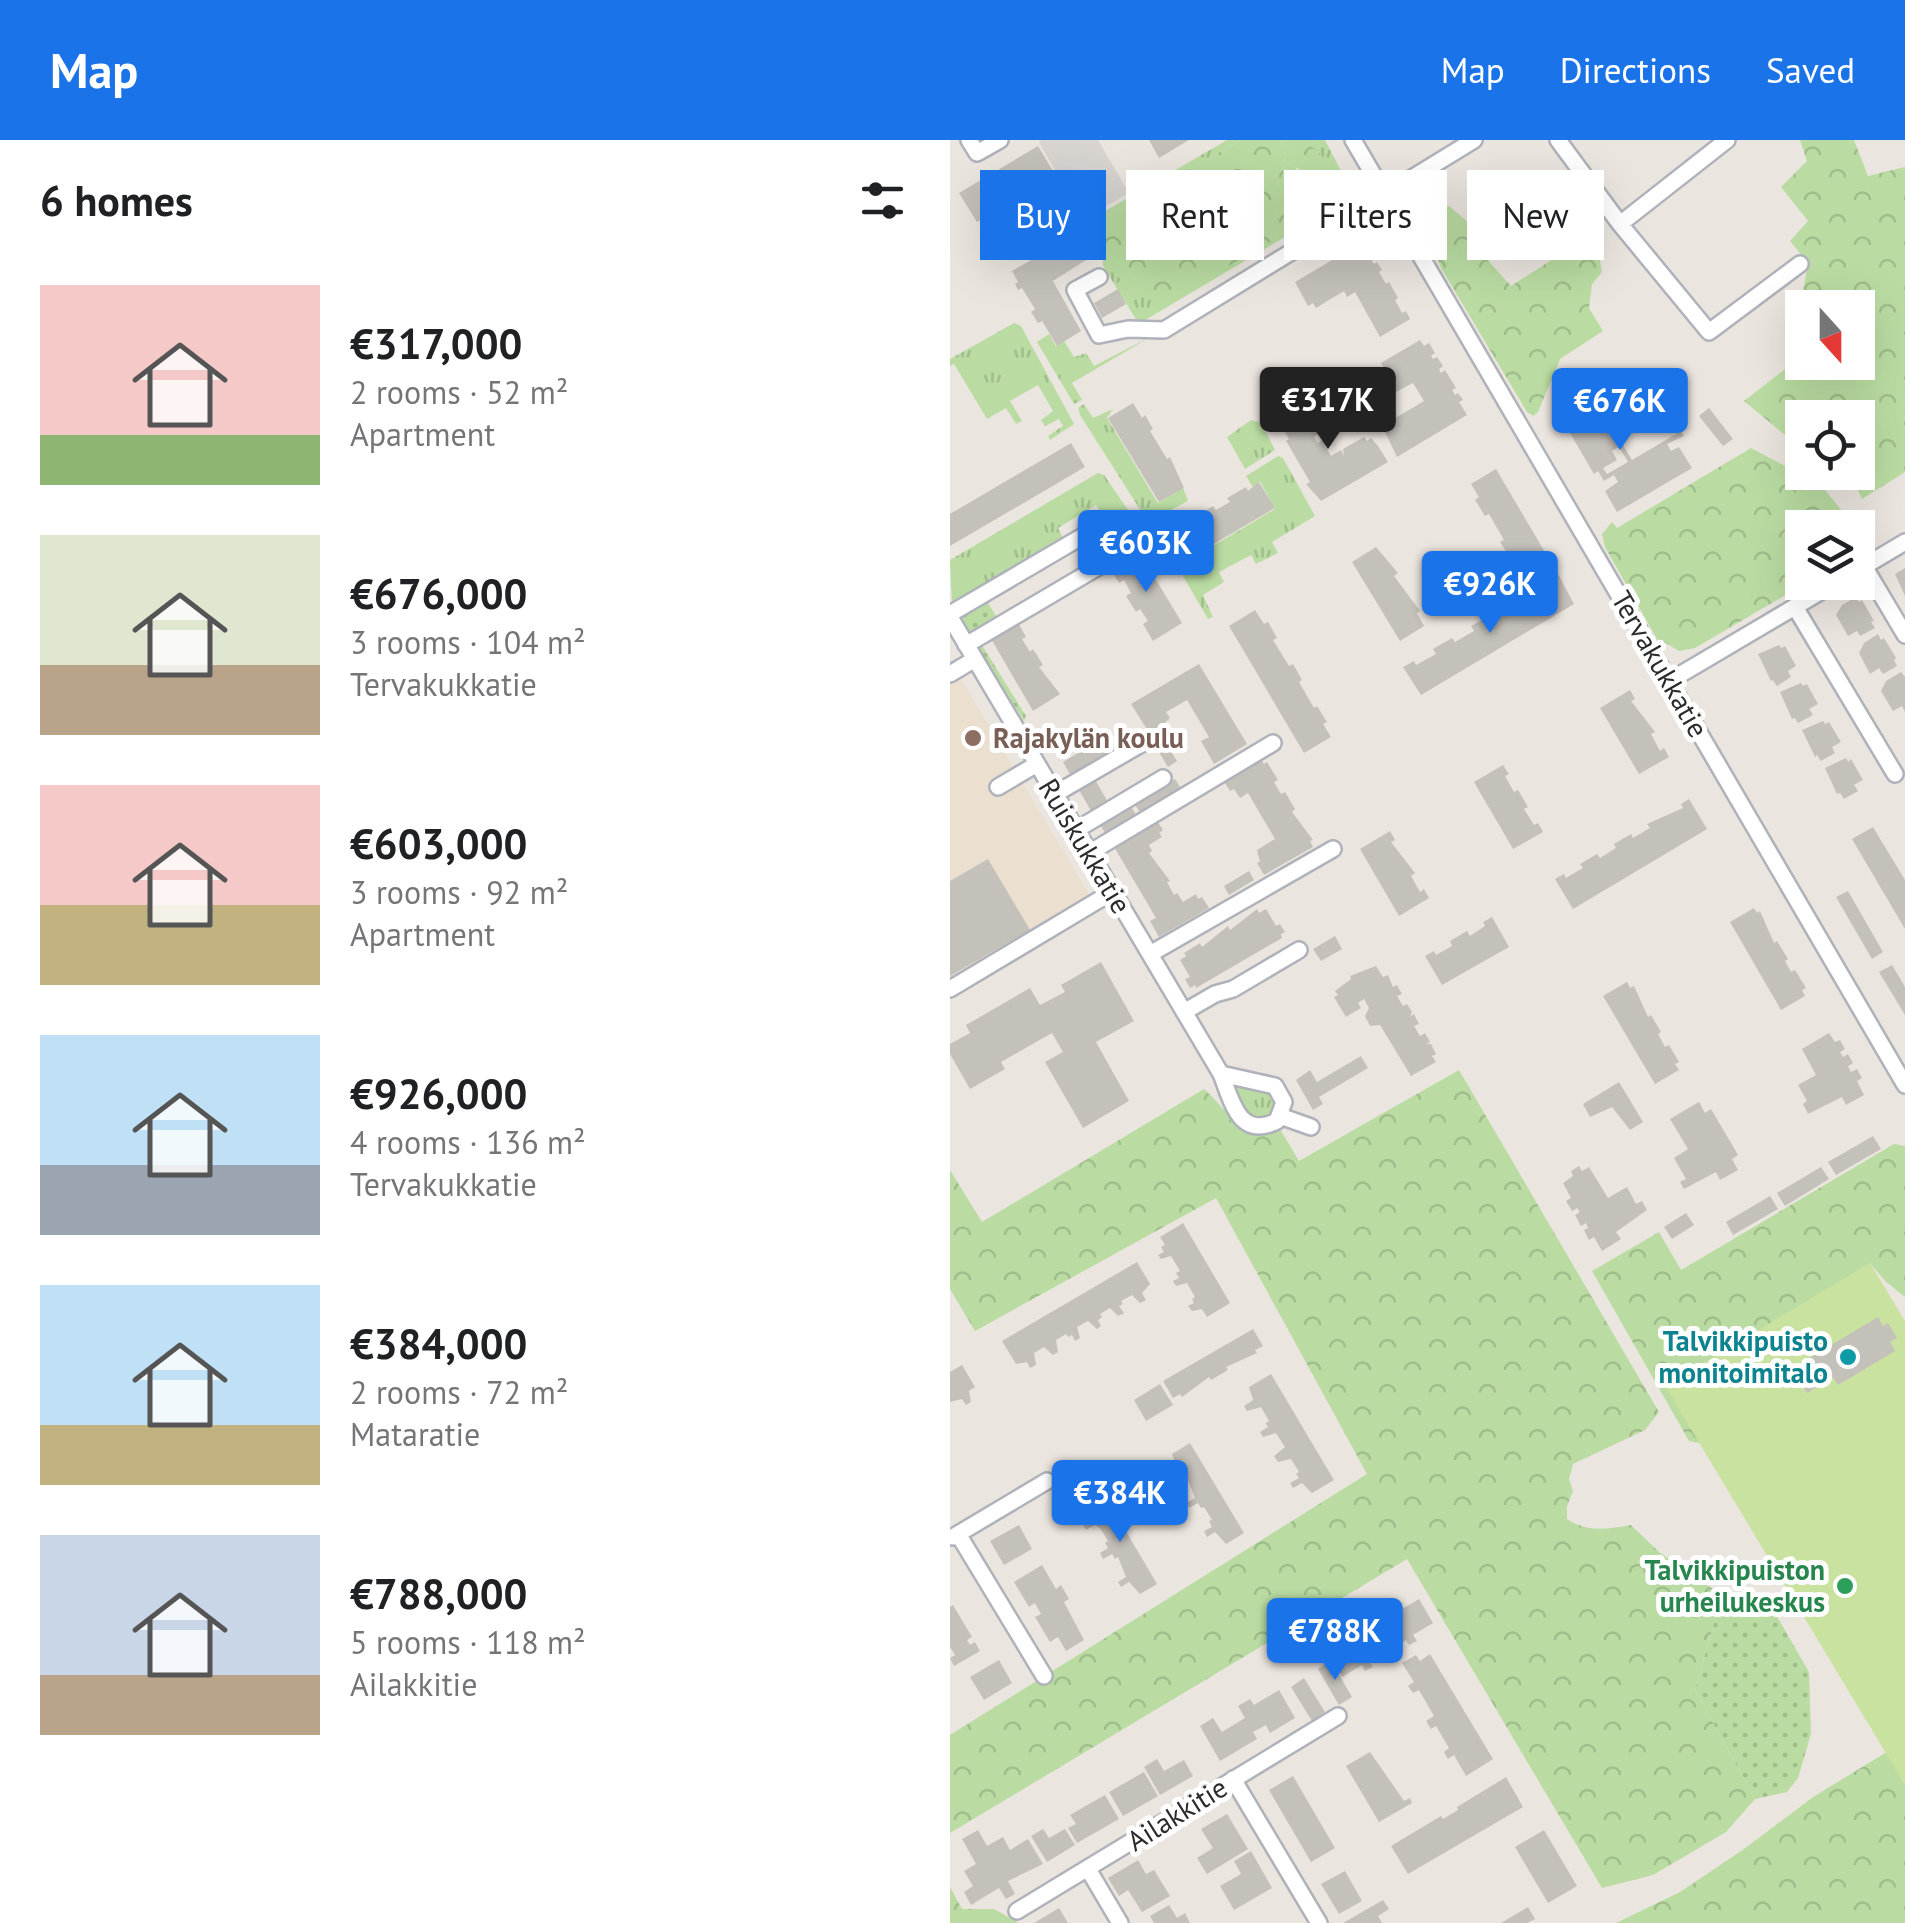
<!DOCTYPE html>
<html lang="en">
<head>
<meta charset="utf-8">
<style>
  body { margin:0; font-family:"PT Sans",sans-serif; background:#f2f2f2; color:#202124; height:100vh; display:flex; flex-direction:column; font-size:38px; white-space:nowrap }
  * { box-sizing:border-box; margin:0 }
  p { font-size:32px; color:#757577 }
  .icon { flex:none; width:55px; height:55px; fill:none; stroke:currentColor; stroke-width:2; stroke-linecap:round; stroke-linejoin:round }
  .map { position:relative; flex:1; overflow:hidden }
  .panel { display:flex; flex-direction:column; background:#fff; width:950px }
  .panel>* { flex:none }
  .hud { position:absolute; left:30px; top:30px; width:775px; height:90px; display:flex; gap:20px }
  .needle { width:65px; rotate:159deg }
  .buttons { position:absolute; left:835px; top:150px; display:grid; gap:20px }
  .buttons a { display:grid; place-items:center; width:90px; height:90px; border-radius:0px; background:#fff; box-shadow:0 10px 40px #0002; font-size:50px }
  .price { position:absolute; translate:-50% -85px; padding:0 22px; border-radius:10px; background:#1a73e8; color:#fff; font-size:32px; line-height:65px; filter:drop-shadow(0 2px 5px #0008) }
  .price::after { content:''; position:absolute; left:50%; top:60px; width:30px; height:22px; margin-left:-15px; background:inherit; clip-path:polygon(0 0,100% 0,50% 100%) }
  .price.selected { background:#222; color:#fff }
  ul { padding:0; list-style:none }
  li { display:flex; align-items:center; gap:30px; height:250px; padding:0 40px }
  li span { display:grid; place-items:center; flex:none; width:280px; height:200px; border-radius:0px; color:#555 }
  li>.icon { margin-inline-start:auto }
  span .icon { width:120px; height:120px; fill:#fffc; stroke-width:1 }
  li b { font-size:42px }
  h2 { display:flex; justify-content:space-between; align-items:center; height:120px; padding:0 40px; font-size:42px }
  .tag { padding:0 35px; border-radius:0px; background:#fff; box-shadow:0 10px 40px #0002; font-size:35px; line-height:90px }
  .tag.selected { background:#1a73e8; color:#fff }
  header { display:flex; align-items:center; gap:60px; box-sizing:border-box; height:140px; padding:0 50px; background:#1a73e8; color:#fff }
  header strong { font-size:48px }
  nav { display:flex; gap:55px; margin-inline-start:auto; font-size:35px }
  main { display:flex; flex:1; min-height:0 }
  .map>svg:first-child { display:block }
</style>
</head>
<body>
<header>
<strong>Map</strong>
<nav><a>Map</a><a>Directions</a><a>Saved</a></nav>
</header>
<main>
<section class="panel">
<h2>6 homes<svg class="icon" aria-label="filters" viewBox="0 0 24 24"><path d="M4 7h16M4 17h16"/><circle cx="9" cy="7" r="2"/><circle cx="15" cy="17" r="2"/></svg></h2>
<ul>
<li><span style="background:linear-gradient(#f6c9c9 75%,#8fb573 0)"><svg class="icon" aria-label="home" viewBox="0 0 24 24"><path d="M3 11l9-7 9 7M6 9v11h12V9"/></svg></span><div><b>€317,000</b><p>2 rooms · 52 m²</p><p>Apartment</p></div></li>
<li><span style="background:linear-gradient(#dfe7d0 65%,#b9a48a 0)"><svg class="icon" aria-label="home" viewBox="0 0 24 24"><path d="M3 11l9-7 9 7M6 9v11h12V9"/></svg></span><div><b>€676,000</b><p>3 rooms · 104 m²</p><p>Tervakukkatie</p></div></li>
<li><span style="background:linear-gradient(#f6c9c9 60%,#c2b280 0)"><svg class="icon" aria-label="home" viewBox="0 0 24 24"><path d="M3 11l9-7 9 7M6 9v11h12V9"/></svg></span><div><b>€603,000</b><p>3 rooms · 92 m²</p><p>Apartment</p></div></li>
<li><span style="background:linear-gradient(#bfe0f5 65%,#9aa5b1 0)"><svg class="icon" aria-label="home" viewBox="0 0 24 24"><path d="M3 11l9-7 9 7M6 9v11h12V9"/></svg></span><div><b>€926,000</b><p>4 rooms · 136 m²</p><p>Tervakukkatie</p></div></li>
<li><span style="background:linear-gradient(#bfe0f5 70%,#c2b280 0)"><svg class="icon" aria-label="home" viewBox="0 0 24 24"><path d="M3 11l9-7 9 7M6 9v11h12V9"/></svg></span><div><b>€384,000</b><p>2 rooms · 72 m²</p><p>Mataratie</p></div></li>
<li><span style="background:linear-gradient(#c9d6e8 70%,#b9a48a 0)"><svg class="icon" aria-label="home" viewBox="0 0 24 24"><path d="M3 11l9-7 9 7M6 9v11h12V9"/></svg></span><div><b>€788,000</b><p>5 rooms · 118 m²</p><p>Ailakkitie</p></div></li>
</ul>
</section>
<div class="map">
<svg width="955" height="1783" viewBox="0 0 955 1783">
  <defs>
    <pattern id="grass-tufts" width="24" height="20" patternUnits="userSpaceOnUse" patternTransform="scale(2.5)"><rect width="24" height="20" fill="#badca2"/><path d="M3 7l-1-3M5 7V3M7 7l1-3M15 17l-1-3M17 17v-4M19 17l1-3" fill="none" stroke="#a0bd8c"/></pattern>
    <pattern id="forest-crowns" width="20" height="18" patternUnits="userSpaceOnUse" patternTransform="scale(2.5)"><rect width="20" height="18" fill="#badca2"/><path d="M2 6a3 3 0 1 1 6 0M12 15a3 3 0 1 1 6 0" fill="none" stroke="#a0bd8c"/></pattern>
    <pattern id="park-dots" width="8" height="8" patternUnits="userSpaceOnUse" patternTransform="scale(2.5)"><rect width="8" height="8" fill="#badca2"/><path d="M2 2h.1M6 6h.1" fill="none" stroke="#a0bd8c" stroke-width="1.8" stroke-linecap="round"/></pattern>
  </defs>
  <rect width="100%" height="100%" fill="#ebe5df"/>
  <path fill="#ebe0d0" d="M0,520L140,756L0,839Z"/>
  <path fill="url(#grass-tufts)" d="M277,0H291L151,80L143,89L387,47L345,27L356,41L336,38L333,34L335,15L331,0H375L404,56L192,182L187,181L153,126V114L140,86L157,70Z
    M64,183L71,186L124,284L100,300L98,296L113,286L109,279L95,286L91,280L103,271L88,245L60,261L72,281L66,284L56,268L37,279L4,224L0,226V219Z
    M99,194L106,206L114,201L124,217L136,213L144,226L202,196L122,243L132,260L124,264L87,202Z
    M134,264L143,278L163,269L157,278L208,363L233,348L238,361L198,382L130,275L128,268Z
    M301,280L311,283L325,310L295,329L277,297Z
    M328,316L333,318L365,376L322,402L328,413L306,424L301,415L269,432L274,442L253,455L263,477L258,479L205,388L235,372L241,384L236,387L233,384L223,390L241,419L325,369L310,341L303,347L296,336Z
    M148,333L154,335L195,395L173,409L146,365L108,388L113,398L2,463L0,420Z
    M285,946L321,952L325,970L312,978C295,975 287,961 285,946Z"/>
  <path fill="url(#forest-crowns)" d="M291,0H331L335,15L333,34L336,38L353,43L356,40L340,13L358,6L364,8L383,28L387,47L379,68L232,153L182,155L174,147L143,89L151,80Z
    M850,0H904L918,36L955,27V332L912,359L900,333L908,332V278H852V300L835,295L794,261L852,216V222H908V168L855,167L851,163L858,123L840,101L858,81L831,47L857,21Z
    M499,66L531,93L535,117L561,146L645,92L652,132L642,144L639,168L653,191L610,219L588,272L583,276L577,272L491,128L472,80Z
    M801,308L871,345L905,387L852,388V442L856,443L745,508L729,511L716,503L711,506L655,407L652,394L662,382L667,388Z
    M509,930L709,1272L695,1290L623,1324L619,1339L623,1351L617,1366V1379C639,1393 656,1389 681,1385L709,1412L772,1455L745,1550L805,1659L776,1692L703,1735L652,1748L457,1419L0,1693V1595L417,1334L266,1058L25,1191L0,1149V1030L32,1082L254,949C278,970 295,1005 330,989L349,1021Z
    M944,1004L955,1006V1157L935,1141L920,1123L767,1307L739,1301L642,1131L709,1092L731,1130Z
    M950,1604L955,1606V1783H666L730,1752L794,1709L863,1657Z
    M0,1747L12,1769H44L69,1783H0Z"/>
  <path fill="url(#park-dots)" d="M35,458L49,481L21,497L10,476Z
    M30,502L76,576L74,581L26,504Z
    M814,1454L859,1532L861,1594L848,1638L837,1652L805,1659L745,1550L772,1455Z"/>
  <path fill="#cae29f" d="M920,1123L955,1181V1645L715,1246Z"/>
  <path fill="#d8d5d1" d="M92,0H148L179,53L133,79L89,2Z"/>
  <path fill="#c4c0ba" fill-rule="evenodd" d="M199,0H239L209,18Z
    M88,6L107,38L103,40L120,71L55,108L36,77L27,82L9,53Z
    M133,90L147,113L103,141L131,191L107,206L92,181L88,183L81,172L85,169L72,148L68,150L65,144L68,142L62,131L102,108L99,104L111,97L114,101Z
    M411,103L424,124L427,122L432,130L429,132L436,144L439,142L448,158L445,160L452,173L456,171L460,179L430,197L405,152L397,157L394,151L366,168L363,163L358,166L345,142Z
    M168,149L176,164L152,178L144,163Z
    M470,200L474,206L479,203L485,213L481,216L483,219L487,217L493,226L489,229L491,233L495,230L506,248L502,250L505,255L508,253L513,260L509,262L517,275L447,317L434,290L440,287L437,283L474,261L463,243L444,253L438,243L442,241L431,223Z
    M635,241L682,320L731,291L734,296L717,304L721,311L729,307L742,328L667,372L655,351L668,342L664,335L654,341L648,331L644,334L606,269L628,256L634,264L641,260L630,244ZM669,307L678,322L657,334L653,328L667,320L662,311Z
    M369,259L373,266L379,262L383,271L377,274L380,284L364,297L368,303L372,300L381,316L391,310L394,316L393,309L414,297L417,301L421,298L428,306L438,322L371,361L356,344L360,342L336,301L339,299L329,282Z
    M183,263L192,278L195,275L203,289L200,291L217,319L220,317L234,348L209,362L158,278Z
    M759,268L783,299L773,306L749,276Z
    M121,303L135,327L0,406V374Z
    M546,329L596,414L571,429L563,415L560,417L550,402L554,400L539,374L535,376L525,360L529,357L521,344Z
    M309,342L325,368L240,418L224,390L233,384L235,388L248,380L246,377L263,366L266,370L280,362L277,358L296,347L298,351Z
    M426,407L448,433L444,436L470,471L467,473L474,486L450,501L402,422Z
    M188,410L232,483L203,501L193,484L198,481L190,469L186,472L176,456L181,453L174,440L169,443L159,427Z
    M955,428V456L945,434Z
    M608,434L624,464L471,555L453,527L464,521L466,525L486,514L483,509L502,498L505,502L524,491L521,486L541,475L543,480L562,468L559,463L578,452L581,457L600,446L598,441Z
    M906,457L909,462L912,460L924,481L921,482L925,488L910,496L907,491L898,496L886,475L892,465Z
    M305,470L314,484L318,482L327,498L323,500L339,526L343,524L352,540L349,542L364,568L367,566L377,582L373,584L381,597L354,613L279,486Z
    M67,481L76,497L72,499L80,512L83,509L93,525L89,527L110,554L83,571L40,497Z
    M928,494L931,500L934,498L946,518L944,520L947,526L933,534L929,528L920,534L909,513L914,503Z
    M829,505L831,508L835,506L846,526L838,531L841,537L827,546L823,540L821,541L808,514Z
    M249,524L297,604L264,624L251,601L259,597L237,560L216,572L220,578L205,592L203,588L198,591L181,564Z
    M951,532L955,537V572L952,566L943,571L931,551L936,541Z
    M851,543L853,546L857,544L868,564L859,569L863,575L848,583L845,578L842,579L830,552Z
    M680,550L685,559L681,561L705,592L701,594L710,611L714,608L719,617L689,634L650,568Z
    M873,581L875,584L879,582L891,602L882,607L885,613L871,621L867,615L865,617L852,590Z
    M174,586L182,600L121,636L113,622Z
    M213,599L227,621L218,627L204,604Z
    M310,618L314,624L317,622L328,640L324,642L331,654L335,652L345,669L342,672L363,700L360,701L363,707L314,735L307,723L310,722L307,710L325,699L298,653L290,658L284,649L280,651L273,640Z
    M896,618L898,622L901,619L913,640L904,645L908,651L894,659L890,653L887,654L875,628Z
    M553,625L559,634L555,636L564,652L568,650L578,667L574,669L584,685L588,683L593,692L563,709L524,642Z
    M144,638L158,662L141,671L128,648Z
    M225,639L233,652L192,676L184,663Z
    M739,659L757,689L623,769L605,739L614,734L616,738L633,728L630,724L647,714L650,718L666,708L664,704L681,694L683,698L700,688L697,684L733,668L731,664Z
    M180,665L188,678L157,696L149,683Z
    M206,679L213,690L209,693L212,697L199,705L202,711L199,713L220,741L217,742L224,755L227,753L233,762L246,754L248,759L252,757L259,768L209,797L200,781L206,778L163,705Z
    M923,687L955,740V789L902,699Z
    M440,691L445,700L441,702L465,733L461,736L470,752L474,749L479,758L449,776L410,709Z
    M38,719L80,790L0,836V741Z
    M299,731L304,740L279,755L274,746Z
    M898,751L933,812L922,819L886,757Z
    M804,768L807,773L810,771L824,803L827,801L838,819L835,821L841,832L845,830L856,848L852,850L855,856L831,870L780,782Z
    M307,769L309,773L316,769L326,786L330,784L335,792L331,794L332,798L246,848L245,845L240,848L235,839L240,837L230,820L236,816L234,813L250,803L252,807L278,786L280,790Z
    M542,777L559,807L492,845L475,816L484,811L486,815L502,806L500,801L517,791L520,796L535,786L533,782Z
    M385,796L392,809L371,821L363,809Z
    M151,822L184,881L146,902L179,961L133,988L95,922L113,912L102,893L51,922L55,929L20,949L0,914V904L20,893L16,885L80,848L90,865L115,852L111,845Z
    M942,825L955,847V875L929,832Z
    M426,826L433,837L438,835L443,847L447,845L452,854L447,856L453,866L457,864L462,872L460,877L464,874L469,884L464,886L470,896L475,893L480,902L476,904H481L486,914L482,916L486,922L461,936L430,885L420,886L415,876L419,868L414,859L408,863L411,868L396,877L384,857L388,855L385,851L401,839L400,836Z
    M677,842L680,848L684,846L698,877L701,875L711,892L708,894L715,907L719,905L729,922L725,924L729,930L705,944L653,856Z
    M879,893L885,902L890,900L895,909L890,912L893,917L898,914L903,923L898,926L901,932L907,929L912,938L907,941L914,955L896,965L892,957L858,974L853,964L857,961L848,945L866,935L852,909Z
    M411,916L418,928L369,957L373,964L363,970L346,940L360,930L367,942Z
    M669,942L693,982L680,990L662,967L640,977L633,964Z
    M749,962L755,973L761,969L788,1015L782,1019L788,1030L770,1040L766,1032L734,1049L730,1042L736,1039L724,1018L738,1009L720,979Z
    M923,996L931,1009L886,1035L878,1022Z
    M629,1026L632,1031L639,1027L658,1058L677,1047L686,1064L692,1061L697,1070L666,1092L671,1099L652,1111L644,1097L639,1100L634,1090L638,1088L636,1083L631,1086L625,1075L630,1072L627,1068L622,1071L616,1061L621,1058L613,1043L623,1036L621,1031Z
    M871,1027L879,1039L835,1066L827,1053Z
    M820,1056L828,1069L783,1095L776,1082Z
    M736,1073L744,1085L722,1099L714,1087Z
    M233,1083L280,1163L257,1177L252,1169L242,1171L238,1166L244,1163L242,1159L245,1157L237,1143L226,1146L223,1141L229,1138L226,1133L230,1131L221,1116L211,1119L208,1115L214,1112L211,1107L215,1105L210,1097Z
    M187,1122L200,1144L192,1153L196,1160L190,1163L182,1155L171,1161L173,1164L169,1166L174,1173L168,1176L160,1168L150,1174L152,1177L148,1180L151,1186L147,1189L138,1181L127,1187L130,1198L125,1201L122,1195L118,1197L116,1194L106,1200L108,1212L103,1215L94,1207L84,1213L86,1225L80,1228L77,1222L66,1224L52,1201Z
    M928,1177L933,1186L938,1183L947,1198L940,1202L945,1211L888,1245L883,1237L857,1253L846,1236L855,1231L851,1223Z
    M303,1189L313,1206L305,1210L307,1213L276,1227L278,1230L261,1240L259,1237L232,1257L230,1254L223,1258L213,1241Z
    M12,1225L25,1247L19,1251L21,1262L16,1265L12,1259L0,1262V1232Z
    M321,1234L384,1340L362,1353L352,1343L343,1348L340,1343L349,1338L346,1334L349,1332L341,1319L328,1322L324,1316L335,1307L326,1293L313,1297L310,1292L318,1287L316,1283L319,1281L311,1267L297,1271L294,1266L303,1260L299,1247Z
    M210,1244L223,1265L196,1281L184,1260Z
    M240,1303L294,1393L276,1404L265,1392L257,1397L254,1391L262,1387L259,1381L262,1380L254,1367L251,1368L248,1363L239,1368L236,1363L245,1358L237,1338L234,1339L231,1334L222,1340L219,1334L228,1329L222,1314Z
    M154,1354L207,1444L190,1454L179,1442L171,1447L168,1442L176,1437L168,1417L165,1419L162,1414L153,1419L150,1413L158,1408L155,1403L158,1401L150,1388L145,1385L136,1390L133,1384L142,1379L136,1364Z
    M69,1385L82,1409L54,1425L40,1401Z
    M92,1425L106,1449L111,1445L119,1459L114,1462L134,1500L116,1511L108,1497L100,1502L85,1477L91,1474L85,1463L79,1467L64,1442Z
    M469,1459L483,1483L463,1495L467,1501L459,1505L456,1500L419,1521L423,1527L415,1531L412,1525L392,1537L378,1513Z
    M3,1465L22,1497L17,1500L20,1505L25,1502L30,1511L4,1526L0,1518L5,1515L0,1507V1467Z
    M480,1514L543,1619L516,1636L504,1615L498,1619L494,1612L499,1608L486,1586L481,1589L476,1581L484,1576L469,1550L463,1553L458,1546L464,1542L452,1523L466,1515L470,1521Z
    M49,1520L62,1543L34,1560L20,1537Z
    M381,1521L402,1557L389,1565L368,1529Z
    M354,1538L375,1572L362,1581L341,1547Z
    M329,1550L345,1578L320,1593L316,1585L303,1592L307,1599L270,1621L250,1586L263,1578L272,1592L295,1578L288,1566L300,1559L304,1565Z
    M420,1612L454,1661L460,1658L462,1663L429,1682L396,1626Z
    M207,1619L214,1631L234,1620L243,1636L210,1655L194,1627Z
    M194,1632L208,1656L173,1676L159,1652Z
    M343,1636L385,1708L361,1722L319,1650Z
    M556,1637L573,1667L458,1734L441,1706L491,1676L493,1679L508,1670L507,1667Z
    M155,1655L169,1679L127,1703L118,1688L126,1684L120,1675Z
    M277,1674L298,1709L257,1734L247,1718L263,1708L251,1689Z
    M93,1689L99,1698L115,1689L125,1705L97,1722L81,1696Z
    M28,1690L37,1706L53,1697L60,1710L78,1699L93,1724L58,1741L65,1754L56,1759L49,1748L21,1765L14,1752L23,1746L14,1731L26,1724L12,1699Z
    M594,1690L627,1746L598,1763L565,1707Z
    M301,1711L322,1748L284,1770L270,1746L291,1734L284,1721Z
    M188,1720L196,1734L204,1730L220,1756L192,1772L178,1750L169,1756L158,1738Z
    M395,1731L412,1761L389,1774L371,1744Z
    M433,1760L439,1769L428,1776L432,1783H393Z
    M219,1765L227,1778L235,1773L240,1783H204L200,1776Z
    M578,1767L585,1779L577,1783H551Z
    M109,1768L118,1783H84Z"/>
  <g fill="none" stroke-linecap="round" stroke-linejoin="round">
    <defs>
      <path id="minor" d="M19,0L27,13L50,0
        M403,0L955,945
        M608,0L670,84L759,192L850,124
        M670,84L777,0
        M149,137L125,150L149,195L178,189L214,190L524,0
        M914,426L955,495
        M908,430L955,402
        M845,467L945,634
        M0,474L138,393
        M0,477L271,934C282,961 289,1000 327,981L334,962L325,946L271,934
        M16,505L155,423
        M0,534L25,519
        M721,540L887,442
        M48,647L87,624
        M105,654L191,604
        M126,690L213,638
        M139,713L323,603
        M200,814L383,709
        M0,849L162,752
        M234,872L265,854L283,849L349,810
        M330,976L361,987
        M8,1394L94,1536
        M3,1397L97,1341
        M283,1639L369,1783
        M138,1729L170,1783
        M67,1771L388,1576"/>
    </defs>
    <use href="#minor" stroke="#afb2ba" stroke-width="20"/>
    <use href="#minor" stroke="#fff" stroke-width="15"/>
  </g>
  <circle fill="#8d6e63" stroke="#fff" stroke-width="4" cx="23" cy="598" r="10"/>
  <circle fill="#0f9aa8" stroke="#fff" stroke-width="4" cx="898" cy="1217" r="10"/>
  <circle fill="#2e9e5b" stroke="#fff" stroke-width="4" cx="895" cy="1446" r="10"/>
  <g text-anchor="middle" stroke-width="10" stroke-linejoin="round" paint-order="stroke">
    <g font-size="28" fill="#2b2b2b" stroke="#fff">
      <text transform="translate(710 524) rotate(60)" y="10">Tervakukkatie</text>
      <text transform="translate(135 706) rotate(59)" y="10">Ruiskukkatie</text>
      <text transform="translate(227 1674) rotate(-32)" y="10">Ailakkitie</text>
    </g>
    <g font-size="28" font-weight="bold" fill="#785e54" stroke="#fff" text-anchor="start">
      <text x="43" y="608">Rajakylän koulu</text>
    </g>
    <g font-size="28" font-weight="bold" fill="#0d838f" stroke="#fff" text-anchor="end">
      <text x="878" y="1211">Talvikkipuisto<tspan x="878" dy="32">monitoimitalo</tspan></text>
    </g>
    <g font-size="28" font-weight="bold" fill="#27864d" stroke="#fff" text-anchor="end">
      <text x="875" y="1440">Talvikkipuiston<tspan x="875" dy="32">urheilukeskus</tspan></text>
    </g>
  </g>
</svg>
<div class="buttons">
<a><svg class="needle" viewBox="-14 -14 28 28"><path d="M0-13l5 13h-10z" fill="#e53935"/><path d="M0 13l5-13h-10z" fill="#757577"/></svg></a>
<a><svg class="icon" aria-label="locate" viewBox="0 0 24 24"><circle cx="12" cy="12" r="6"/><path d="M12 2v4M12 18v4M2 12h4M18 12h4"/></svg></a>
<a><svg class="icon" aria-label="layers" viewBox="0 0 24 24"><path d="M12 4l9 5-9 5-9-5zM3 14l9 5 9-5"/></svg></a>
</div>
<b class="price selected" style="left:378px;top:312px">€317K</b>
<b class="price" style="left:670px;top:313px">€676K</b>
<b class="price" style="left:196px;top:455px">€603K</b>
<b class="price" style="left:540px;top:496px">€926K</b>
<b class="price" style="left:170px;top:1405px">€384K</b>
<b class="price" style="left:385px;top:1543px">€788K</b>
<div class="hud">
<a class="tag selected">Buy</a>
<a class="tag">Rent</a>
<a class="tag">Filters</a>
<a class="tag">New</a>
</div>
</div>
</main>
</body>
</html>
